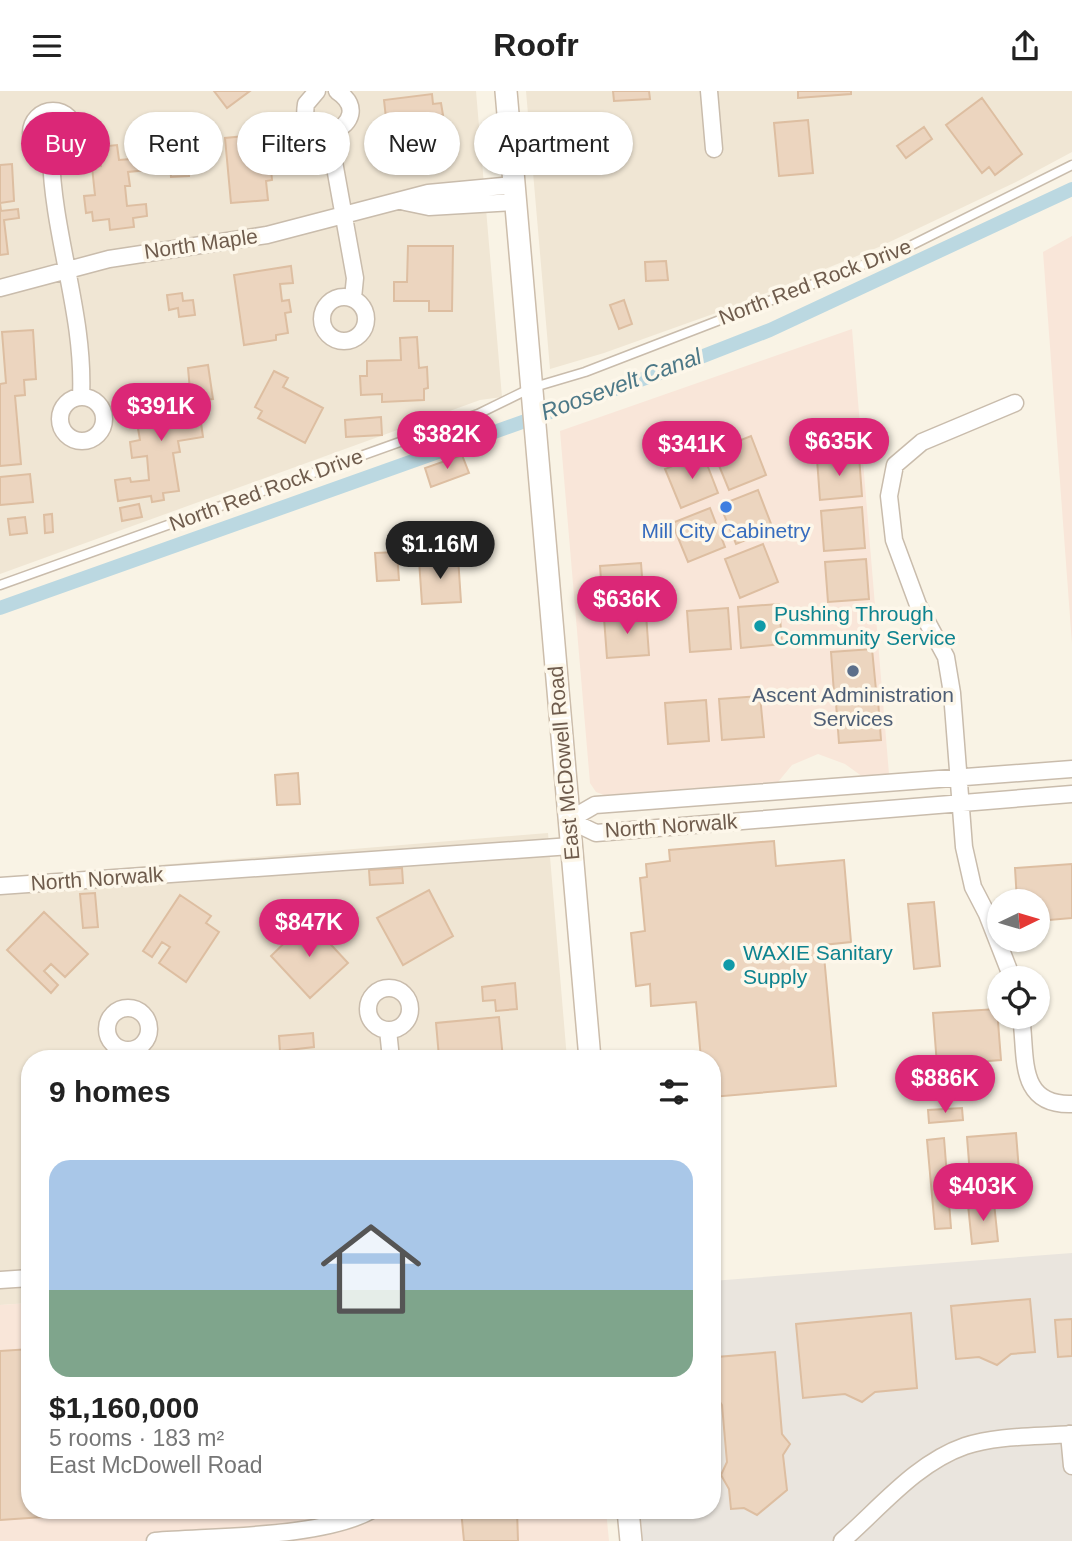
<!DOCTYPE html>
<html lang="en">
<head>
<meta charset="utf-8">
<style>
  body { margin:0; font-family:Helvetica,sans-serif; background:#f2f2f2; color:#222; height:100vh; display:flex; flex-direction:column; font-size:26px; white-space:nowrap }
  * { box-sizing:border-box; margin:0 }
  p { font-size:23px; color:#767676 }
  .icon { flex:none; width:38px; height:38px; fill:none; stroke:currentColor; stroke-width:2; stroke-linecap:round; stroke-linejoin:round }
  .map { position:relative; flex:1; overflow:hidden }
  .panel { position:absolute; left:21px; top:959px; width:700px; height:469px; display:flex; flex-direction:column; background:#fff; border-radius:28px; box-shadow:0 2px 5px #0004 }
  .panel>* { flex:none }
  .guide { position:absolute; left:21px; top:21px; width:700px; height:63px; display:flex; gap:14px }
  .needle { width:46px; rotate:85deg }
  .tools { position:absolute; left:987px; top:798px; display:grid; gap:14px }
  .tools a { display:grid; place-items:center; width:63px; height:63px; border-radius:50%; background:#fff; box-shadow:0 2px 5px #0004; font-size:35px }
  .price { position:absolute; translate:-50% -60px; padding:0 16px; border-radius:24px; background:#db2777; color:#fff; font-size:23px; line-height:46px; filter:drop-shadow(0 2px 4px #0008) }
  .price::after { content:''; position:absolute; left:50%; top:42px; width:21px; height:16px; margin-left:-10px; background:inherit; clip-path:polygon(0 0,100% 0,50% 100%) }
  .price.selected { background:#222; color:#fff }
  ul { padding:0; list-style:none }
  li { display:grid; align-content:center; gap:14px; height:371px; padding:0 28px }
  li span { display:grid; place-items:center; height:217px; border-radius:21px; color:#555 }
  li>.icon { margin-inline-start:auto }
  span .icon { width:126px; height:126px; fill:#fffc; stroke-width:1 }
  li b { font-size:30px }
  h2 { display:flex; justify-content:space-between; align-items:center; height:84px; padding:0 28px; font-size:30px }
  .chip { padding:0 24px; border-radius:32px; background:#fff; box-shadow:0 2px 5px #0004; font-size:24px; line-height:63px }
  .chip.selected { background:#db2777; color:#fff }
  header { display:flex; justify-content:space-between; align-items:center; height:91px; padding:0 28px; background:#fff; font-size:32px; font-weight:700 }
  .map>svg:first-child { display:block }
</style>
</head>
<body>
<header><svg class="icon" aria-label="menu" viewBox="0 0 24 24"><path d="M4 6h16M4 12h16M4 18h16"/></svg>Roofr<svg class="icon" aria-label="share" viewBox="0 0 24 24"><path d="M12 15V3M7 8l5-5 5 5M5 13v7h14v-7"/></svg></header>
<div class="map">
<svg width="1072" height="1450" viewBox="0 0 1072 1450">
  <rect width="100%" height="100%" fill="#f9f3e5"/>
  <path fill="#f0e6d4" d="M0,0H476L502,306L480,309L0,483Z
    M526,0H1072V61L1016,91L879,156L727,218L604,262L550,278Z
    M548,742L567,968H30V1212L0,1214V787Z"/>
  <path fill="#f9e6d9" d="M1072,145V553L1043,161Z
    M852,238L889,683L863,686L845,673L818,663L792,674L778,691L604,704L596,701L590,692L560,340Z
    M30,1212V1419H606L609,1450H0V1214Z"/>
  <path fill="#eae5de" d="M1072,1162V1450H631L628,1419H712V1190Z"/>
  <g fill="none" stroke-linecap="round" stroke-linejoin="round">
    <path stroke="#bbd8e1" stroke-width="14" d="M0,517L660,282L770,239L1072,98"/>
  </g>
  <path fill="#ecd5bf" stroke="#ddbea1" stroke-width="2" d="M214,0H250L227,17Z
    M613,0H649L650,8L614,10Z
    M798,0H851V3L798,7Z
    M432,3L433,13L441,12L443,24L431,26L434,49H438L440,60L427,62L428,69L412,71L410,58L405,59L400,25L386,27L384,9Z
    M982,7L1022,63L995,84L989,76L982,82L946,34Z
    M808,29L813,82L779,85L774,32Z
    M184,36L189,85L171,86L168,50L155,52L153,39Z
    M924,36L932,48L906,67L897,55Z
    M255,44L256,51L278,49L279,68L265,69L266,78H271L272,89L266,90L268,109L231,112L225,47Z
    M117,54L119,69L131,68V62L165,58L167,77L128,81L130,95H125L127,115L146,113L147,125L133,127L134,136L110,139L109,128L93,130L92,121L86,122L84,105L95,104L92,76L101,75L99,56Z
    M12,73L14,110L0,112L1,120L18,118L19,127L4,129L8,163L0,164V74Z
    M408,155H453L452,220H429V210H394V191H407Z
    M666,170L668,189L646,190L645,171Z
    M291,175L293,192L280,193L282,210L289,209L291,221L285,222L288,242L276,244V249L244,254L234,184Z
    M182,202L183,210L193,209L195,224L179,226L178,217L169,219L167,204Z
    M624,209L632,233L619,238L610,214Z
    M33,239L36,288L24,289L25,304L15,305L21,373L0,375V293L6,292L2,241Z
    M417,246L419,277L427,276L428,297L424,298V309L382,311V303L361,304L360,285H367V270L401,269L400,247Z
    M208,274L213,308L202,309L200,297L190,299L188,277Z
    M274,280L288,287L283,296L323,317L305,352L258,327L262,320L255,316Z
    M170,298L171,307L197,303L203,346L178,350L180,361L173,362L179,400L163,402L164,409L152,411L151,405L118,410L115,389L130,387L131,391L149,389L147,365L132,367L130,351L140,349L136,326L145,324L141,303Z
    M381,326L382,344L346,346L345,329Z
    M751,345L766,384L729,399L713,360Z
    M703,363L718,402L681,417L665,378Z
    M462,364L469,382L431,396L425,377Z
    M859,365L862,405L820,409L817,368Z
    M30,383L33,411L0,414V386Z
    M758,399L773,438L736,453L720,414Z
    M139,413L142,426L122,430L120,417Z
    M862,416L865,457L824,460L821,420Z
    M710,417L725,456L688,471L672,432Z
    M52,423L53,441L45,442L44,424Z
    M25,426L27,442L10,444L8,428Z
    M763,453L778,491L740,507L725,468Z
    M397,461L399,489L377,490L375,462Z
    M458,466L461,511L422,513L419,469Z
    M866,468L869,508L828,511L825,471Z
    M641,472L644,513L603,516L600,475Z
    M779,513L782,553L741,557L738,516Z
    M728,517L731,558L690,561L687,520Z
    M646,523L649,564L607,567L604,527Z
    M872,558L876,599L834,602L831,561Z
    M760,605L764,646L722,649L719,608Z
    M706,609L709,650L668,653L665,612Z
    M878,609L881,649L839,652L836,612Z
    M298,682L300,713L277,714L275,684Z
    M774,750L776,775L844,769L851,851L823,854L836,995L712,1006V968H701L696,911L651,915L650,893L636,895L631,842L645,840L640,787L647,786L646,773L670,770L669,759Z
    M1072,773V827L1038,830V810H1017L1015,777Z
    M402,777L403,792L370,794L369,779Z
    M429,799L453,845L403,874L377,827Z
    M95,802L98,836L83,837L80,803Z
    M180,804L211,825L206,832L219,841L186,891L159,872L170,856L162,851L152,866L143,860Z
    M934,811L940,875L914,878L908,813Z
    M44,821L88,863L65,886L51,873L44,880L58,894L51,902L7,859Z
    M308,829L348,872L310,907L271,865Z
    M515,892L517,918L496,920L495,909L483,910L482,896Z
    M997,918L1001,969L937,974L933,922Z
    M499,926L503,968L439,966L436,932Z
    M313,942L314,956L280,960L279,945Z
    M962,1017L963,1029L929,1032L928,1019Z
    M1016,1042L1021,1106L972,1109L967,1046Z
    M944,1047L951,1137L935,1138L927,1049Z
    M994,1112L998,1150L972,1153L968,1114Z
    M1030,1208L1035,1261L1011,1263L997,1274L979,1266L956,1268L951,1215Z
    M911,1222L917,1297L875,1301L862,1311L845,1303L803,1307L796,1233Z
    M1072,1228V1265L1058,1266L1055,1229Z
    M30,1258V1419H43V1426L0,1429V1260Z
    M775,1261L782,1343L790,1353L783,1364L787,1399L757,1424L744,1417L731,1418L729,1398L721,1384L727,1371L722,1314L714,1302L719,1290L717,1266Z
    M461,1419H517L518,1450H464Z"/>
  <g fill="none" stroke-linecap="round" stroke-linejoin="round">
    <defs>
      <path id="lane" d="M0,494L478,323L531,297L585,281L904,158L1072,74"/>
      <path id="street" d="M317,0L306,13C297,70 383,31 337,0
        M709,0L714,58
        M31 42a22 22 0 1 1 44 0a22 22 0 1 1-44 0Z
        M329,43L355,187L353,207
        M51,65C53,146 85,224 81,306
        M405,111L429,116L516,111
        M0,197L109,168L267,144L428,102L514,94
        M322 228a22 22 0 1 1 44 0a22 22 0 1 1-44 0Z
        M60 328a22 22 0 1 1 44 0a22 22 0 1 1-44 0Z
        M569,729L595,714L1072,678
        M569,729L596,742L1072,703
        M0,795L571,755
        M1012,887L987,823L973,796L964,756L952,602L946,566L918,514L894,449L889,405L895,374L922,351L1015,312
        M368 918a21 21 0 1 1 42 0a21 21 0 1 1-42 0Z
        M107 938a21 21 0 1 1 42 0a21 21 0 1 1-42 0Z
        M1021,926C1027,963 1016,1015 1072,1013
        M388,939L391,968
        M0,1189L30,1187
        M1069,1343L1072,1375
        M155,1450C215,1445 322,1447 372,1419
        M842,1450C880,1417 916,1372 965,1355C998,1344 1038,1346 1072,1343"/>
      <path id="secondary" d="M506,0L590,968
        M628,1419L631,1450"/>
    </defs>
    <use href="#lane" stroke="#c9bcac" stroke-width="11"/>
    <use href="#street" stroke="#c9bcac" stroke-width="19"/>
    <use href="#secondary" stroke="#ccbdab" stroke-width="24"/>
    <use href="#lane" stroke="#fff" stroke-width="8"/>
    <use href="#street" stroke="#fff" stroke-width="16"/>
    <use href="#secondary" stroke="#fff" stroke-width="21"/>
  </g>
  <circle fill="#3f7fe0" stroke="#fdf7ea" stroke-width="2.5" cx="726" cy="416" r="7"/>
  <g fill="#0f9aa8" stroke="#fdf7ea" stroke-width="2.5">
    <circle cx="760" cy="535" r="7"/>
    <circle cx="729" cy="874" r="7"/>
  </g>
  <circle fill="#5c6f8a" stroke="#fdf7ea" stroke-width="2.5" cx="853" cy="580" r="7"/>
  <g text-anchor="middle" stroke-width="7" stroke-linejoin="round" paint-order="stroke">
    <g font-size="21" fill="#6f5c4d" stroke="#fdf7ea">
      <text transform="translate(201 153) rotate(-8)" y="7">North Maple</text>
      <text transform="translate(815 191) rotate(-21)" y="7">North Red Rock Drive</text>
      <text transform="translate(266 399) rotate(-20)" y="7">North Red Rock Drive</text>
      <text transform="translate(564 672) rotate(-95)" y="7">East McDowell Road</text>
      <text transform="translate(671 735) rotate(-4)" y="7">North Norwalk</text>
      <text transform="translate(97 788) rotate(-4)" y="7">North Norwalk</text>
    </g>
    <g font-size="21" fill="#366cbe" stroke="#fdf7ea">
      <text x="726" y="447">Mill City Cabinetry</text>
    </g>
    <g font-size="21" fill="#0d838f" stroke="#fdf7ea" text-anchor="start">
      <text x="774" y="530">Pushing Through<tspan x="774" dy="24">Community Service</tspan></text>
      <text x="743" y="869">WAXIE Sanitary<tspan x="743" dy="24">Supply</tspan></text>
    </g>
    <g font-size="21" fill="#4e5e75" stroke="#fdf7ea">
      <text x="853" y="611">Ascent Administration<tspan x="853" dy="24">Services</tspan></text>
    </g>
    <g font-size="23" font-style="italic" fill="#4c7887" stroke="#fdf7ea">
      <text transform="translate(621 293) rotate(-20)" y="8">Roosevelt Canal</text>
    </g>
  </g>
</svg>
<div class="tools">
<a><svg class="needle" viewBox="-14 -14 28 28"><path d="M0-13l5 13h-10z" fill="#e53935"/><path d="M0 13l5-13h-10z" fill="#767676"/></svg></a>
<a><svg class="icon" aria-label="locate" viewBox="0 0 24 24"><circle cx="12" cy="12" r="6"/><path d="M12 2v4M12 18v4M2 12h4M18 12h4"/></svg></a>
</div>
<b class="price" style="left:161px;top:352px">$391K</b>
<b class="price" style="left:447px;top:380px">$382K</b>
<b class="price" style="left:839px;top:387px">$635K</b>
<b class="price" style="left:692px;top:390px">$341K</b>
<b class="price selected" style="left:440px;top:490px">$1.16M</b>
<b class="price" style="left:627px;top:545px">$636K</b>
<b class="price" style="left:309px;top:868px">$847K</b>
<b class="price" style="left:945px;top:1024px">$886K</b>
<b class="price" style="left:983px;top:1132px">$403K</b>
<div class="guide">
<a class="chip selected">Buy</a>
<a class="chip">Rent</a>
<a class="chip">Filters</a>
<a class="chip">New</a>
<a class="chip">Apartment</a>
</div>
<section class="panel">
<h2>9 homes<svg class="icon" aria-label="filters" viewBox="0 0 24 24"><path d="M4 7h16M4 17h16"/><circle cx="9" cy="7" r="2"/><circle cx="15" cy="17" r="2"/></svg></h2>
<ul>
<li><span style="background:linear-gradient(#a9c7e8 60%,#7fa58c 0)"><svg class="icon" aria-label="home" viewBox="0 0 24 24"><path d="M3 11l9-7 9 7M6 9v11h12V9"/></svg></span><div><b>$1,160,000</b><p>5 rooms · 183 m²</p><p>East McDowell Road</p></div></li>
</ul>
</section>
</div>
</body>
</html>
